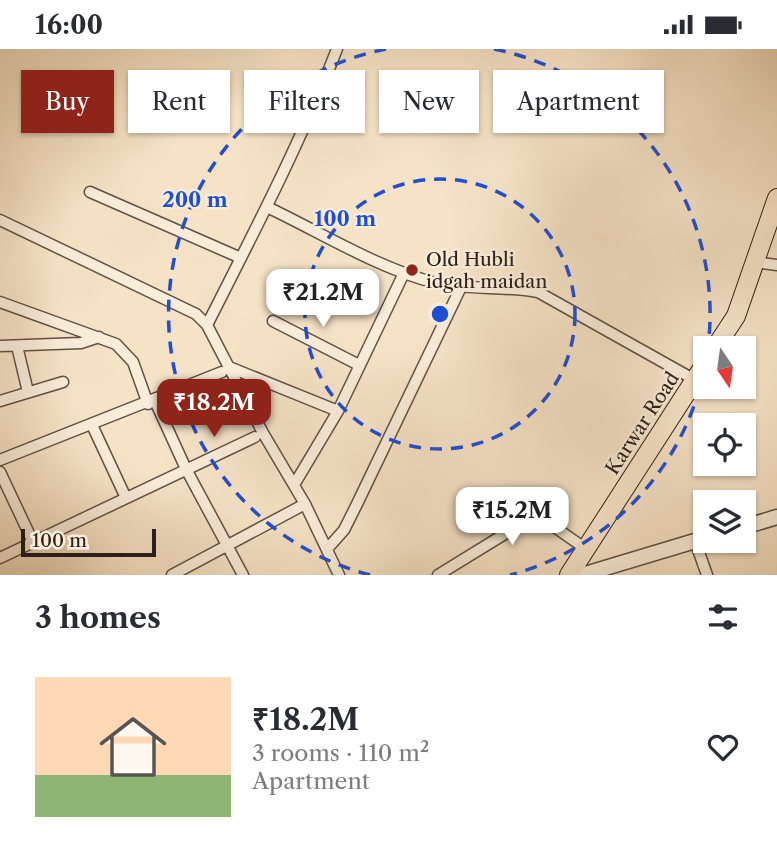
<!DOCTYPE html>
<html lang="en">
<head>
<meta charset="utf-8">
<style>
  body { margin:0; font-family:"Libre Caslon Text",serif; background:#f2f2f3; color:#2b2b33; height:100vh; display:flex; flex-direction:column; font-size:26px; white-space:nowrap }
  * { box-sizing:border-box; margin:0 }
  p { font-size:23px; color:#7c7c81 }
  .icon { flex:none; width:38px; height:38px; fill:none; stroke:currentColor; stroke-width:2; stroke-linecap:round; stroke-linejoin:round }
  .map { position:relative; height:526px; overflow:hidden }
  .panel { display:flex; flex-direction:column; background:#fff; flex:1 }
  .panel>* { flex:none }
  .hud { position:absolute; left:21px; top:21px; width:735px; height:63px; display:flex; gap:14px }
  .needle { width:46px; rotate:167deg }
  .tools { position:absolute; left:693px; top:287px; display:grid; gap:14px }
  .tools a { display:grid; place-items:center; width:63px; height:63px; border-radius:0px; background:#fff; box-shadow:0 2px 5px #0004; font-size:35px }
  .scale { position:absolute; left:21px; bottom:18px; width:135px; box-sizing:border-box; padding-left:7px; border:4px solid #2d201a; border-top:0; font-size:19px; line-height:24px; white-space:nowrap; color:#2d201a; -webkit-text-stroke:5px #f9edda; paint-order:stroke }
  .price { position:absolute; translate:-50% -60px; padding:0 16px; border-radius:14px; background:#fff; color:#222; font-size:23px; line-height:46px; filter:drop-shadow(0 2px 4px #0008) }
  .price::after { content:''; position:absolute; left:50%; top:42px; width:21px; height:16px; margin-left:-10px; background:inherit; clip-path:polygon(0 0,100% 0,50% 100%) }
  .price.selected { background:#8f2418; color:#fff }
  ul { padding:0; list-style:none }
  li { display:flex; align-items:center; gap:21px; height:175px; padding:0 35px }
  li+li { border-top:2px solid #e1e1e2 }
  li span { display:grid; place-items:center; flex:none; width:196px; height:140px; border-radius:0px; color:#555 }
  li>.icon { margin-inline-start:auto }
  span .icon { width:84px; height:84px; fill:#fffc; stroke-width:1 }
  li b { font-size:30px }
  h2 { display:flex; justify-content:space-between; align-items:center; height:84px; padding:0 35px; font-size:30px }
  .chip { padding:0 24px; border-radius:0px; background:#fff; box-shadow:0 2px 5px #0004; font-size:24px; line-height:63px }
  .chip.selected { background:#8f2418; color:#fff }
  .status { display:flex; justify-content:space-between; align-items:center; height:49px; padding:0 35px; background:#fff; direction:ltr }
  .status svg { height:19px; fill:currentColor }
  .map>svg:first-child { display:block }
</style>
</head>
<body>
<div class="status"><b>16:00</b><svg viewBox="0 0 49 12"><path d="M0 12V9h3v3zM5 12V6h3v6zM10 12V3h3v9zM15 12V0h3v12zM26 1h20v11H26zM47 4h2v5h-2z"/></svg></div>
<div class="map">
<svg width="777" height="526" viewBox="0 0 777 526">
  <rect width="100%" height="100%" fill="#f6e3c6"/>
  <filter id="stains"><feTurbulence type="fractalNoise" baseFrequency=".00286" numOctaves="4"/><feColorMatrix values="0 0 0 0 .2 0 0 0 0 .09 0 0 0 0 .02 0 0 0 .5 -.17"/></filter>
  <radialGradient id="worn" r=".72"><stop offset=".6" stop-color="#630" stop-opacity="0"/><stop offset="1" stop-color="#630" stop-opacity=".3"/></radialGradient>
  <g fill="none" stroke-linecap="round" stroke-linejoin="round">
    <defs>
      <path id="minor" d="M90,143L241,209
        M267,158C320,183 379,220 436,234C469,241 505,237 538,243L695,331
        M0,171L196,265L207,276L263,384L305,455L339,526
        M755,213L777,216
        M0,253L116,295L133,313L148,355
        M273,272L359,316
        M207,276C253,185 300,95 337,0
        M0,297L81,294L99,288
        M17,297L28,343
        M229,318L338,362
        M0,352L63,333
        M155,352L186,420L243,526
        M92,376L126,449
        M0,411L222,323
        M0,423L33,493
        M294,436L338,362L404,224
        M695,492L707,526
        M328,499L344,481L357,455L462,236
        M0,509L255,388
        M172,526L305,455
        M438,526L534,467L543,470L586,500"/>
      <path id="tertiary" d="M744,478L777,468
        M582,526L705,489"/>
      <path id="trunk" d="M715,299L736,267L777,149
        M569,526L705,315"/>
    </defs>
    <use href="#minor" stroke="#5f5145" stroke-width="13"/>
    <use href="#tertiary" stroke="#5f5145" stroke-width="17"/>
    <use href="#trunk" stroke="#2d201a" stroke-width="20"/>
    <use href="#minor" stroke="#f9edda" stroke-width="10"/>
    <use href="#tertiary" stroke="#f9edda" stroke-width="14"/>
    <use href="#trunk" stroke="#f6e3c6" stroke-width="18"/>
  </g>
  <g fill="none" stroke="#1d4ed8" stroke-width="3.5" stroke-dasharray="12 9">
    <circle cx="440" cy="265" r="135"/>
    <path d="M705 317A270 270 0 0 1 510 526M370 526A270 270 0 0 1 386 0M494 0A270 270 0 0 1 708 298"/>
  </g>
  <circle fill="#8f2418" stroke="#f9edda" stroke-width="2.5" cx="412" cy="221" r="7"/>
  <g text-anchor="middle" stroke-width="5" stroke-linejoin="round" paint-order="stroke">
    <g font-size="19" fill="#2d201a" stroke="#f9edda" text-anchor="start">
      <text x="426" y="217">Old Hubli<tspan x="426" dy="22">idgah maidan</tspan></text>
    </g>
    <g font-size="19" fill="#2d201a" stroke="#f9edda">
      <text transform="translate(642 374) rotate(-57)" y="7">Karwar Road</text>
    </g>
  </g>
  <circle cx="440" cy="265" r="10" fill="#1d4ed8" stroke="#f9edda" stroke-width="3.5"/>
  <g font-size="21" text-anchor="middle" font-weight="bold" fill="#1d4ed8" stroke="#f9edda" stroke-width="5" stroke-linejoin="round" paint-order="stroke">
    <text x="195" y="158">200 m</text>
    <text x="345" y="177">100 m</text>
  </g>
  <rect width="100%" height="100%" filter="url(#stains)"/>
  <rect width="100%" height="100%" fill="url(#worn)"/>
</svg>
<div class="tools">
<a><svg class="needle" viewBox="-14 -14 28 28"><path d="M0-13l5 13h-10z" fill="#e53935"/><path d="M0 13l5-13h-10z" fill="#7c7c81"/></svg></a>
<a><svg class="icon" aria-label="locate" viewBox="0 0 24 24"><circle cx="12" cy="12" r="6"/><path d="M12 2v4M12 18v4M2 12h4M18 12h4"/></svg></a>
<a><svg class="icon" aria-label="layers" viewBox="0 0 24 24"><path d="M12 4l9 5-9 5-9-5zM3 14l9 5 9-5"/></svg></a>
</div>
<div class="scale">100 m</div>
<b class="price" style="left:323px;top:280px">₹21.2M</b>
<b class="price selected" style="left:214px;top:390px">₹18.2M</b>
<b class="price" style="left:512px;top:498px">₹15.2M</b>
<div class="hud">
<a class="chip selected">Buy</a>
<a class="chip">Rent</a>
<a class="chip">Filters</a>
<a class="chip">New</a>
<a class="chip">Apartment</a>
</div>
</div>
<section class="panel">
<h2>3 homes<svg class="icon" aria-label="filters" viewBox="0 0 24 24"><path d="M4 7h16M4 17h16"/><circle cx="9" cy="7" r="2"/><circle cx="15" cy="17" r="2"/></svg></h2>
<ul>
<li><span style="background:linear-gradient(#ffd9b3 70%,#8fb573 0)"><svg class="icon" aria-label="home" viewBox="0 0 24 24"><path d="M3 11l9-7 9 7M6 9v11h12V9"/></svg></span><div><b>₹18.2M</b><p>3 rooms · 110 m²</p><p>Apartment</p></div><svg class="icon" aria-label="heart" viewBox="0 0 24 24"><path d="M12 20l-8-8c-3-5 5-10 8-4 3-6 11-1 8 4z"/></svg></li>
</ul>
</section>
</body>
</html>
